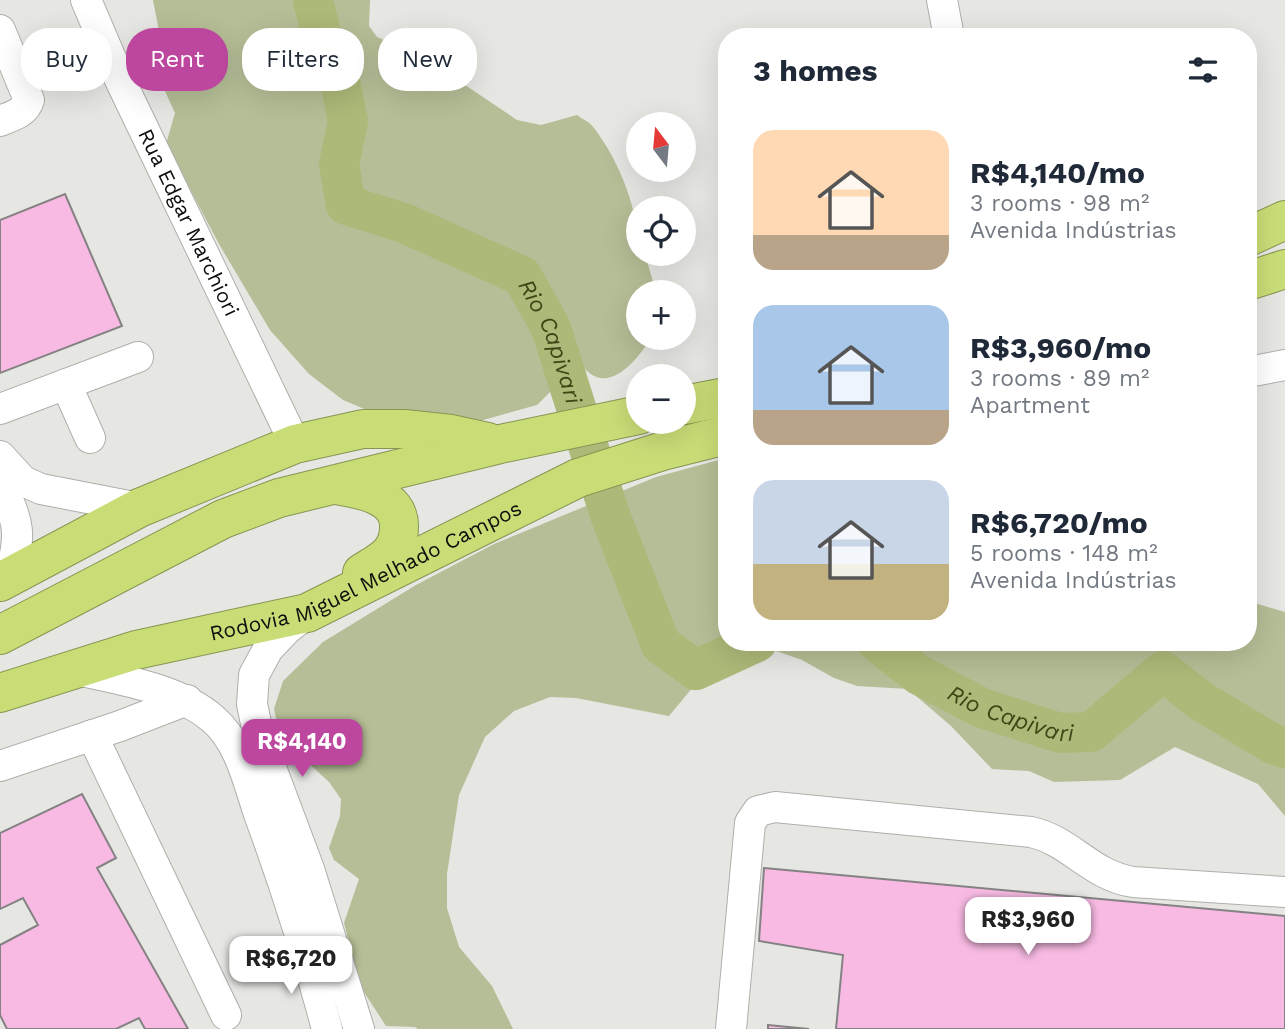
<!DOCTYPE html>
<html lang="en">
<head>
<meta charset="utf-8">
<style>
  body { margin:0; font-family:"Work Sans",sans-serif; background:#f6f6f7; color:#1f2937; height:100vh; display:flex; flex-direction:column; font-size:26px; white-space:nowrap }
  * { box-sizing:border-box; margin:0 }
  p { font-size:23px; color:#747a83 }
  .icon { flex:none; width:38px; height:38px; fill:none; stroke:currentColor; stroke-width:2; stroke-linecap:round; stroke-linejoin:round }
  .map { position:relative; flex:1; overflow:hidden }
  .drawer { position:absolute; left:718px; top:28px; width:539px; height:623px; display:flex; flex-direction:column; background:#fff; border-radius:28px; box-shadow:0 7px 28px #0002 }
  .drawer>* { flex:none }
  .banner { position:absolute; left:21px; top:28px; width:592px; height:63px; display:flex; gap:14px }
  .needle { width:46px; rotate:344deg }
  .buttons { position:absolute; left:626px; top:112px; display:grid; gap:14px }
  .buttons a { display:grid; place-items:center; width:70px; height:70px; border-radius:50%; background:#fff; box-shadow:0 7px 28px #0002; font-size:35px }
  .price { position:absolute; translate:-50% -60px; padding:0 16px; border-radius:14px; background:#fff; color:#222; font-size:23px; line-height:46px; filter:drop-shadow(0 2px 4px #0008) }
  .price::after { content:''; position:absolute; left:50%; top:42px; width:21px; height:16px; margin-left:-10px; background:inherit; clip-path:polygon(0 0,100% 0,50% 100%) }
  .price.on { background:#bd479e; color:#fff }
  ul { padding:0; list-style:none }
  li { display:flex; align-items:center; gap:21px; height:175px; padding:0 35px }
  li span { display:grid; place-items:center; flex:none; width:196px; height:140px; border-radius:21px; color:#555 }
  li>.icon { margin-inline-start:auto }
  span .icon { width:84px; height:84px; fill:#fffc; stroke-width:1 }
  li b { font-size:30px }
  h2 { display:flex; justify-content:space-between; align-items:center; height:84px; padding:0 35px; font-size:30px }
  .pill { padding:0 24px; border-radius:28px; background:#fff; box-shadow:0 7px 28px #0002; font-size:24px; line-height:63px }
  .pill.on { background:#bd479e; color:#fff }
  .map>svg:first-child { display:block }
</style>
</head>
<body>
<div class="map">
<svg width="1285" height="1029" viewBox="0 0 1285 1029">
  <rect width="100%" height="100%" fill="#e6e7e3"/>
  <path fill="#b5be96" d="M153,0H370L369,26L377,37L425,58L517,120L541,125L577,115C582,119 590,122 594,128C620,162 639,211 639,254H645L656,292H639V338H651C639,357 611,395 586,370C575,359 567,342 556,330L559,368L550,392L537,405L462,426L393,421L343,400L309,374L270,330L219,244L166,144L175,113L153,65L158,26Z
    M726,458V642H1248V601L1285,612V816L1258,784L1175,747L1120,780L1054,782L1029,771L992,769L951,726L908,689L857,686L834,678L802,660L773,650L745,653L708,669L669,716L576,698L550,697L514,711L485,737L459,795L447,874V908L459,947L492,986L513,1029H418L415,1027L386,1026L360,986L344,923L359,879L334,860L329,848L340,816L341,799L329,782L280,737L274,709L283,681L323,642L416,585L494,544L656,477Z"/>
  <g fill="none" stroke-linecap="round" stroke-linejoin="round">
    <g stroke="#acb978" stroke-width="40">
      <path id="s1" d="M313,0L321,34L339,76L348,121L339,165L346,205L404,223L522,276L551,328L610,515L661,645L696,670L757,642"/>
      <path id="s2" d="M877,642L919,675L982,708L1060,733L1091,732L1163,671L1201,701L1273,744L1285,748"/>
    </g>
  </g>
  <path fill="#f8bae3" stroke="#858284" stroke-width="2" d="M65,194L122,326L0,373V220Z
    M82,794L116,858L97,868L188,1029H145L139,1018L116,1029H7L0,1015V945L38,925L23,898L0,909V833Z
    M764,868L1285,916V1029H836L843,955L759,941Z
    M768,1025L809,1029H768Z"/>
  <g fill="none" stroke-linecap="round" stroke-linejoin="round">
    <defs>
      <g id="minor">
        <path id="s3" d="M86,0L121,82L295,444"/>
        <path d="M942,0L949,37"/>
        <path d="M0,30L29,100C25,113 12,116 0,121"/>
        <path d="M1248,372L1285,365"/>
        <path d="M66,384L90,438"/>
        <path d="M0,409L138,357"/>
        <path d="M0,456L23,481L41,489L139,508"/>
        <path d="M0,481C19,525 22,530 10,577"/>
        <path d="M307,613L287,629L268,649L254,675L252,704L258,733L309,869L359,1029"/>
        <path d="M73,669C119,680 176,687 213,719C240,742 248,782 259,814C285,885 308,957 327,1029"/>
        <path d="M92,735L226,1015"/>
        <path d="M0,766L120,726L187,700"/>
        <path d="M731,1029L750,823L758,811L775,807L1031,832C1071,841 1090,875 1133,882L1285,892"/>
      </g>
      <g id="highway">
        <path d="M1248,237L1285,220"/>
        <path d="M1248,281L1285,269"/>
        <path d="M684,405L726,397"/>
        <path d="M336,485C360,489 400,495 399,527C399,536 396,546 390,553C383,561 371,567 362,573"/>
        <path d="M0,582L139,508L295,444L363,429H404L451,434L488,442"/>
        <path d="M0,635L223,519L279,498L500,444L639,415"/>
        <path id="s4" d="M0,693L136,650L307,613L578,478L666,450L726,435"/>
      </g>
    </defs>
    <use href="#minor" stroke="#aeafab" stroke-width="32"/>
    <use href="#highway" stroke="#879552" stroke-width="40"/>
    <use href="#minor" stroke="#fff" stroke-width="30"/>
    <use href="#highway" stroke="#c9dd77" stroke-width="38"/>
  </g>
  <g text-anchor="middle" stroke-width="5" stroke-linejoin="round" paint-order="stroke">
    <g font-size="21" fill="#0d0e0c" stroke="#e6e7e3">
      <text dy="7" stroke="none"><textPath href="#s3" startOffset="245">Rua Edgar Marchiori</textPath></text>
      <text dy="7" stroke="none"><textPath href="#s4" startOffset="387">Rodovia Miguel Melhado Campos</textPath></text>
    </g>
    <g font-size="23" font-style="italic" fill="#3e4615" stroke="#e6e7e3">
      <text dy="8" stroke="none"><textPath href="#s1" startOffset="474">Rio Capivari</textPath></text>
      <text dy="8" stroke="none"><textPath href="#s2" startOffset="154">Rio Capivari</textPath></text>
    </g>
  </g>
</svg>
<div class="buttons">
<a><svg class="needle" viewBox="-14 -14 28 28"><path d="M0-13l5 13h-10z" fill="#e53935"/><path d="M0 13l5-13h-10z" fill="#747a83"/></svg></a>
<a><svg class="icon" aria-label="locate" viewBox="0 0 24 24"><circle cx="12" cy="12" r="6"/><path d="M12 2v4M12 18v4M2 12h4M18 12h4"/></svg></a>
<a>+</a>
<a>−</a>
</div>
<b class="price on" style="left:302px;top:779px">R$4,140</b>
<b class="price" style="left:1028px;top:957px">R$3,960</b>
<b class="price" style="left:291px;top:996px">R$6,720</b>
<div class="banner">
<a class="pill">Buy</a>
<a class="pill on">Rent</a>
<a class="pill">Filters</a>
<a class="pill">New</a>
</div>
<section class="drawer">
<h2>3 homes<svg class="icon" aria-label="filters" viewBox="0 0 24 24"><path d="M4 7h16M4 17h16"/><circle cx="9" cy="7" r="2"/><circle cx="15" cy="17" r="2"/></svg></h2>
<ul>
<li><span style="background:linear-gradient(#ffd9b3 75%,#b9a48a 0)"><svg class="icon" aria-label="home" viewBox="0 0 24 24"><path d="M3 11l9-7 9 7M6 9v11h12V9"/></svg></span><div><b>R$4,140/mo</b><p>3 rooms · 98 m²</p><p>Avenida Indústrias</p></div></li>
<li><span style="background:linear-gradient(#a9c7e8 75%,#b9a48a 0)"><svg class="icon" aria-label="home" viewBox="0 0 24 24"><path d="M3 11l9-7 9 7M6 9v11h12V9"/></svg></span><div><b>R$3,960/mo</b><p>3 rooms · 89 m²</p><p>Apartment</p></div></li>
<li><span style="background:linear-gradient(#c9d6e8 60%,#c2b280 0)"><svg class="icon" aria-label="home" viewBox="0 0 24 24"><path d="M3 11l9-7 9 7M6 9v11h12V9"/></svg></span><div><b>R$6,720/mo</b><p>5 rooms · 148 m²</p><p>Avenida Indústrias</p></div></li>
</ul>
</section>
</div>
</body>
</html>
